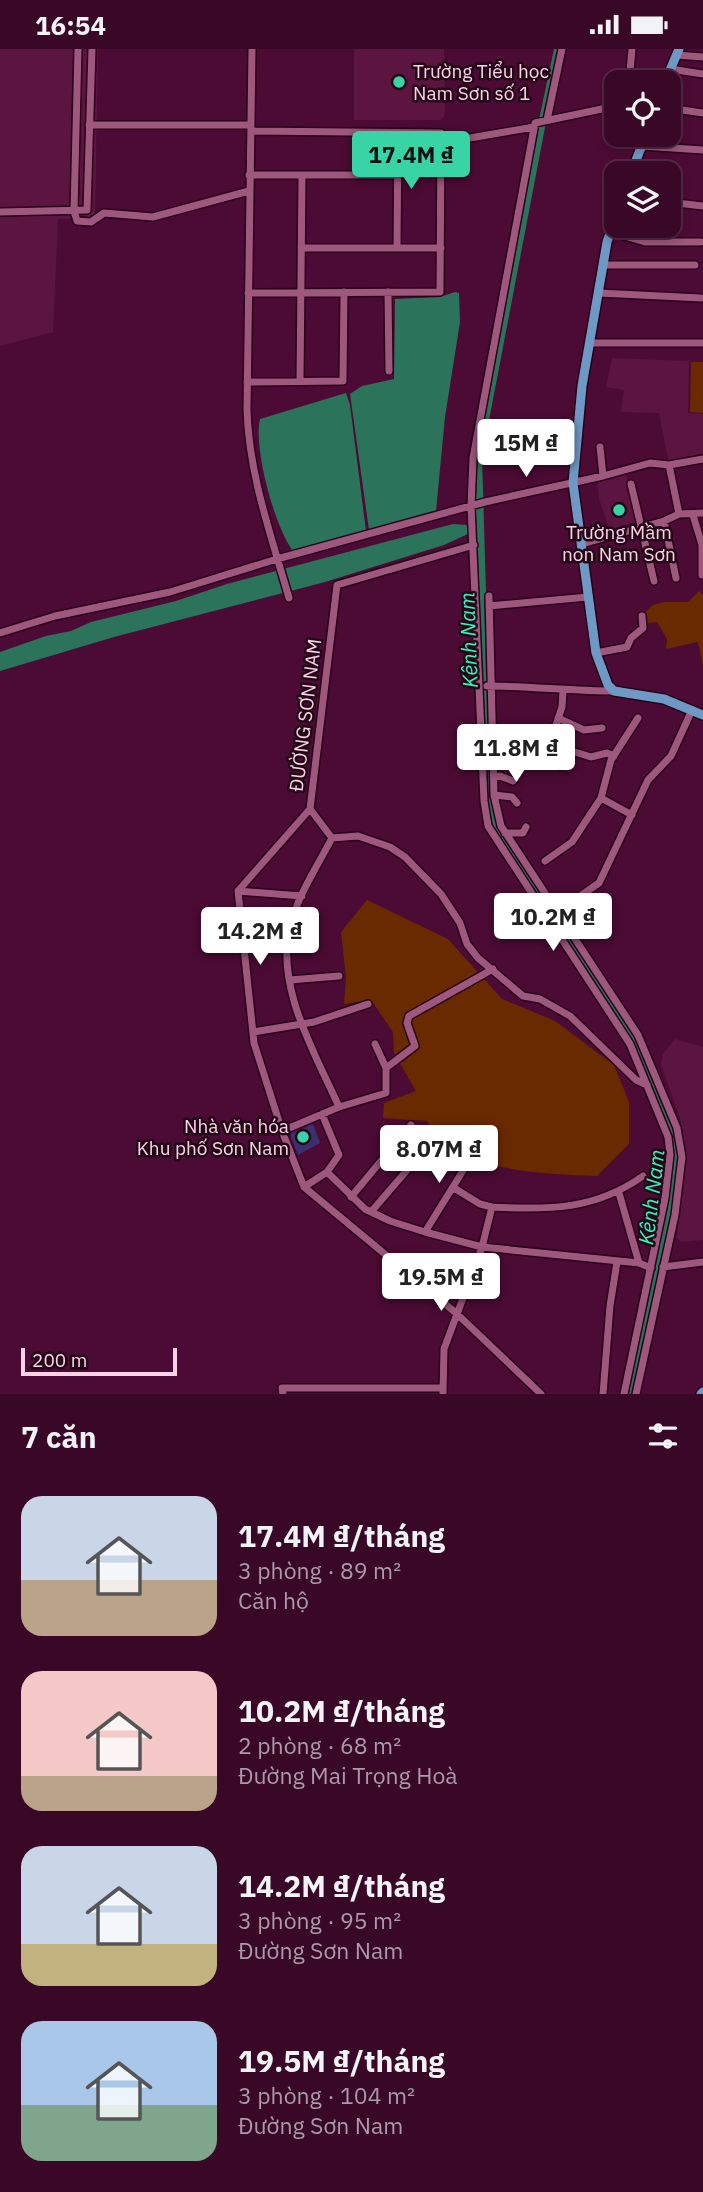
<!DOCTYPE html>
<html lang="vi">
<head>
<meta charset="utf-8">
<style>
  body { margin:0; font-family:"IBM Plex Sans",sans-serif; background:#40112f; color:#f1f3f6; height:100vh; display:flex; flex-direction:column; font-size:26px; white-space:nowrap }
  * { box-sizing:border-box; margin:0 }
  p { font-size:23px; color:#ab9aa7 }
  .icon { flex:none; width:38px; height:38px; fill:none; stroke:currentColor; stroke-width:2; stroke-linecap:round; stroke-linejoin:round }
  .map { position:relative; height:1345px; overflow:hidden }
  .drawer { display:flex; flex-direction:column; background:#390827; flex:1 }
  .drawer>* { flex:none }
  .controls { position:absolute; left:604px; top:21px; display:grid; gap:14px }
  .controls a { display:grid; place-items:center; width:77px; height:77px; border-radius:14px; background:#390827; box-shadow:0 4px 10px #0003,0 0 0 2px #532944; font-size:35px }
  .scale { position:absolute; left:21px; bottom:18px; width:156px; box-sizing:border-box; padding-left:7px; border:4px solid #fbd2e6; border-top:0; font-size:19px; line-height:24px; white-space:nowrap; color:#fbd2e6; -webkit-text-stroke:5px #230717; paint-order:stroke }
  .price { position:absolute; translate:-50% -60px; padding:0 16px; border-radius:7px; background:#fff; color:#222; font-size:23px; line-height:46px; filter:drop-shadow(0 2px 4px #0008) }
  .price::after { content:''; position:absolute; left:50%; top:42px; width:21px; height:16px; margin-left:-10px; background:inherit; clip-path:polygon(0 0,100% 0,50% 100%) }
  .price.current { background:#39d4a5; color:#111 }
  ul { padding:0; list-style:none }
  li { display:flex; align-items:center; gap:21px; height:175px; padding:0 21px }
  li span { display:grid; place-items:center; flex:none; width:196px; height:140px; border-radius:21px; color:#555 }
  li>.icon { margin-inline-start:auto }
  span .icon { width:84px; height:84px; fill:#fffc; stroke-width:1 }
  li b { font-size:30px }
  h2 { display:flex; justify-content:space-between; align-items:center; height:84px; padding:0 21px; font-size:30px }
  .status { display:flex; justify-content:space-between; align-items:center; height:49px; padding:0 35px; background:#390827; direction:ltr }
  .status svg { height:19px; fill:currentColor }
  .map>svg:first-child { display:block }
</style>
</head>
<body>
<div class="status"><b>16:54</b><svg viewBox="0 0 49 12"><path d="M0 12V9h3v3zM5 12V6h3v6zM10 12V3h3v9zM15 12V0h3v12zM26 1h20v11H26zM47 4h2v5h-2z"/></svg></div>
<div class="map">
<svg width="703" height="1345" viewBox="0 0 703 1345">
  <rect width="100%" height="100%" fill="#4c0b34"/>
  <path fill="#5c1440" d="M0,0H98L95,168L58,170L53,283L0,297Z
    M354,0H444L445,66L441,71H354Z
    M612,309L689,312L688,364L703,365V406L669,414L659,364L621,363L624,341L606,338Z
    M625,423L638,472L610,481L599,450L597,428Z
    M675,990L703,998V1191L681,1193L677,1189L684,1097L680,1069L661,1016L663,1005Z"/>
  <path fill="#6a2a00" d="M691,313H703V364L690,363Z
    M699,542L703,546V616L698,593L666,600L667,590L657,573L647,574L646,563C655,549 673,554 688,553Z
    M367,851L448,890L502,950L555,972L614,1016L629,1053V1095L597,1127C546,1125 486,1123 442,1095C435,1091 431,1079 427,1072L383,1069L384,1054L416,1042L394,1004L393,983L371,951L344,955L346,929L341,883Z"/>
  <path fill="#2b745b" d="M554,0H560L482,408L492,747L499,778L639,995L675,1080L679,1106L670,1177L632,1345H628L667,1160L673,1094L635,998L496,785L489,762L475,471L476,416L527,127Z
    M455,243L459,244L460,273L445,368L436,462L369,481L350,345L362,337L394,330L395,250L440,248Z
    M346,344L350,356L366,482L293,502C275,479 253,399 260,370Z
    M453,475L467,476L470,484L444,496L325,533L114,588L0,622V603L46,587L71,582L91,573L176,552L227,535Z"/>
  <path fill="#3b306f" d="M313,1075L320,1094L298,1106L290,1085Z"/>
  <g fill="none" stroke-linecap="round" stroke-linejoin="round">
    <defs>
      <path id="minor" d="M78,0L74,162L77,172L91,173L104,164L153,168L249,142
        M252,0L247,361C249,426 271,486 289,549
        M676,6L703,8
        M670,20L703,25
        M629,33L632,0
        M616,57L535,74L473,409L471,457L484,752L488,777L630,995L668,1088L670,1106L665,1149L624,1345
        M668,59L703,64
        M547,71L562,0
        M89,76H251
        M441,94L534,78
        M642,97L703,101
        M249,126H397
        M668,153L703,157
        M0,163L87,161L92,0
        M611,183L645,193H701
        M301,199H441
        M397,199L398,84
        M603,216H695
        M388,243L389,322
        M248,244L440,243L441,84L251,82
        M599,244L701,249
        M590,294H703
        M300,332L302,127
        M247,333L343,332L344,243
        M600,398L603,427
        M669,416L679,465
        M631,435L654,532
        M693,466L702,496V526
        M664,472L676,529
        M582,495L664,472L679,465L703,464
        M474,496L337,536L310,760L238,842L254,994L282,1082L304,1138L456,1264L541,1345
        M489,547L494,746L501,777L638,986L677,1079L682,1108L675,1166L636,1345
        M489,557L588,548
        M0,584L55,567L170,543L277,510L485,453L603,427L650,414L669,416L703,410
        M596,604L627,598L631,589L643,579L642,567
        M487,637C530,637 571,642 614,642
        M558,669L584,681L602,679
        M549,695L591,708L607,704L614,707
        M560,717L545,709L562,658L563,642
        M494,728L500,727L513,732
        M494,746L512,748L517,754
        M601,749L632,766
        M310,760L332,789
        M505,784H523L526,778
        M332,789L358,787L390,798L405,808L441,845L460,874L467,895L478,909L523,947L540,950L570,967L636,1031L647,1036
        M332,789C318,816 298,846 290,877C275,938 315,1004 339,1058
        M545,812L572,793L601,749L611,711L638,669
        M238,842L302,847
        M557,863L599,834L648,731L671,707L692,661
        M290,931L339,927
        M253,983L314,973L368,955
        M386,1019L415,997L407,974L409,967L493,920
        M322,1065L339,1106L327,1123L365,1160L390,1172L425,1183L482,1198L639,1214L651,1219
        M282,1082L339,1058L386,1044V1019L375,995
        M304,1138L327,1123
        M454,1139L480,1155L492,1158C549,1161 595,1161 643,1127
        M619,1144L639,1214
        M351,1148L411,1076
        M371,1163L432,1092
        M425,1183L464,1120L465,1102L445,1087
        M663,1218L703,1213
        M283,1345L282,1339H443
        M443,1345L444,1300L482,1198L492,1158
        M603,1345L610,1257L617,1213"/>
      <path id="major" d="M665,33L679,0
        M631,124L646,86
        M616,167L607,193L582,337L573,434L596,604L608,636L614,642L664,650L703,666
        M701,1345L703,1343"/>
    </defs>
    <use href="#minor" stroke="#2a0019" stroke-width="10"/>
    <use href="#major" stroke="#2a0019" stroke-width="12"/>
    <use href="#minor" stroke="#9e577d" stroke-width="7"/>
    <use href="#major" stroke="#6d99c4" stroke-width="9"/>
  </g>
  <g fill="#39d4a5" stroke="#230717" stroke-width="2.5">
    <circle cx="399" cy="33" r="7"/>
    <circle cx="619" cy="461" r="7"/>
    <circle cx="303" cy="1088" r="7"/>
  </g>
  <g text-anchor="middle" stroke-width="5" stroke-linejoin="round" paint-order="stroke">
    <g font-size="19" fill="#fbd2e6" stroke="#230717" text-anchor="start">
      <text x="413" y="29">Trường Tiểu học<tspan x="413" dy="22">Nam Sơn số 1</tspan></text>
      <text x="619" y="490" text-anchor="middle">Trường Mầm<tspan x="619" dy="22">non Nam Sơn</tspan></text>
      <text x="289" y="1084" text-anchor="end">Nhà văn hóa<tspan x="289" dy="22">Khu phố Sơn Nam</tspan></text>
    </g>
    <g font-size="19" fill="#fbd2e6" stroke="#230717">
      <text transform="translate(305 666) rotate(-83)" y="7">ĐƯỜNG SƠN NAM</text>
    </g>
    <g font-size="21" font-style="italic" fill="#31f7bf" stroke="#230717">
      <text transform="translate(469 591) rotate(-92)" y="7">Kênh Nam</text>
      <text transform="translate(652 1148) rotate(-83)" y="7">Kênh Nam</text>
    </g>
  </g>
</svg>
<div class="controls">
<a><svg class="icon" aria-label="locate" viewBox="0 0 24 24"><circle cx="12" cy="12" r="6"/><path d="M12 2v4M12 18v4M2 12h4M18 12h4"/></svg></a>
<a><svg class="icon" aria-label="layers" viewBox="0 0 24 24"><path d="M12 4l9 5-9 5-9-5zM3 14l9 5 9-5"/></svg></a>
</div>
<div class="scale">200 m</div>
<b class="price current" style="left:411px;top:142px">17.4M ₫</b>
<b class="price" style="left:526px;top:430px">15M ₫</b>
<b class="price" style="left:516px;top:735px">11.8M ₫</b>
<b class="price" style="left:553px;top:904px">10.2M ₫</b>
<b class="price" style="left:260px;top:918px">14.2M ₫</b>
<b class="price" style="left:439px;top:1136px">8.07M ₫</b>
<b class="price" style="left:441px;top:1264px">19.5M ₫</b>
</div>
<section class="drawer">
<h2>7 căn<svg class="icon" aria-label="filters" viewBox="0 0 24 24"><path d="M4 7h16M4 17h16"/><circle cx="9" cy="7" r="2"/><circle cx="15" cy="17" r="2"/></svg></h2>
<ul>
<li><span style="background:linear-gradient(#c9d6e8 60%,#b9a48a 0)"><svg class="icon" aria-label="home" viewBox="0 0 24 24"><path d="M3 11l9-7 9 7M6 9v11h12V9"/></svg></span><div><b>17.4M ₫/tháng</b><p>3 phòng · 89 m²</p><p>Căn hộ</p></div></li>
<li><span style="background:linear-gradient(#f6c9c9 75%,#b9a48a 0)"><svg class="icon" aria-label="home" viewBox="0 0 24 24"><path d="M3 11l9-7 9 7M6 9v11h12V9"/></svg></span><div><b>10.2M ₫/tháng</b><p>2 phòng · 68 m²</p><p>Đường Mai Trọng Hoà</p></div></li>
<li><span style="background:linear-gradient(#c9d6e8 70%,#c2b280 0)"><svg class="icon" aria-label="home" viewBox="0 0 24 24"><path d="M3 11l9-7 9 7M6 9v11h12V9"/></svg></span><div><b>14.2M ₫/tháng</b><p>3 phòng · 95 m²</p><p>Đường Sơn Nam</p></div></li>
<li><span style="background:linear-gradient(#a9c7e8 60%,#7fa58c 0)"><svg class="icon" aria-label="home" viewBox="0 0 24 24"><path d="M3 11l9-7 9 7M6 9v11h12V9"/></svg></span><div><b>19.5M ₫/tháng</b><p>3 phòng · 104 m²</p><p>Đường Sơn Nam</p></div></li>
</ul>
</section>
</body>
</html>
